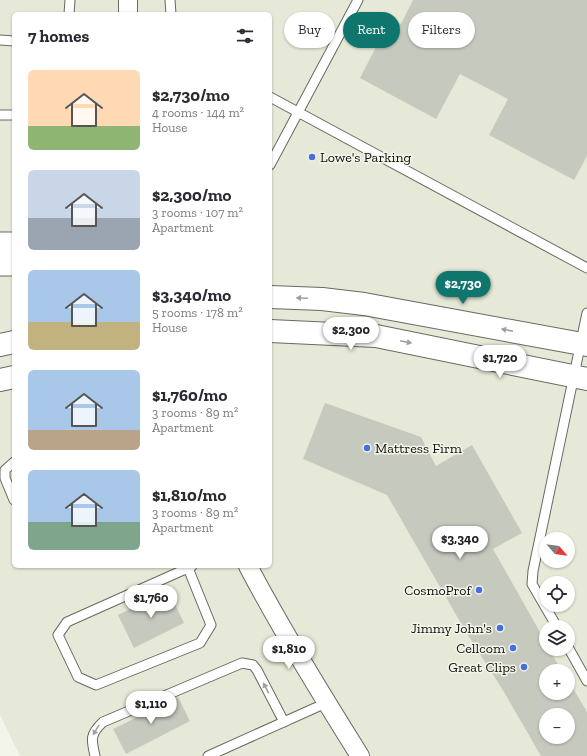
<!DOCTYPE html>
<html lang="en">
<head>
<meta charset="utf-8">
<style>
  body { margin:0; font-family:"Zilla Slab",serif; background:#f7f7f7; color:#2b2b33; height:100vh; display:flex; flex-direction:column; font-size:15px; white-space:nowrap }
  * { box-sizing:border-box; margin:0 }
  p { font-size:13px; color:#7c7c81 }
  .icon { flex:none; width:22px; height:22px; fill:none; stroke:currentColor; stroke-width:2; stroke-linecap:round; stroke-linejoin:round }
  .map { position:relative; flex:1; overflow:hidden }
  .drawer { position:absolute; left:12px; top:12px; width:260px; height:556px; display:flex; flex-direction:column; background:#fff; border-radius:6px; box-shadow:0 1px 3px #0004 }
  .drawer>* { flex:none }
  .top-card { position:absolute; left:284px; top:12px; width:243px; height:36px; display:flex; gap:8px }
  .needle { width:26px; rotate:118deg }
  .buttons { position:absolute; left:539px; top:532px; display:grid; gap:8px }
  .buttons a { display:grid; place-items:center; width:36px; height:36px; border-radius:50%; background:#fff; box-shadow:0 1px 3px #0004; font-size:20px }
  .price { position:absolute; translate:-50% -34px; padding:0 9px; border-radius:14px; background:#fff; color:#222; font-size:13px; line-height:26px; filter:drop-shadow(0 1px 2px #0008) }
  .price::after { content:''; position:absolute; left:50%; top:24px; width:12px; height:9px; margin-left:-6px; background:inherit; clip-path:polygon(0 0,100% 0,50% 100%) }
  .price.on { background:#0f766e; color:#fff }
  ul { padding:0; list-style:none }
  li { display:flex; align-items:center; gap:12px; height:100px; padding:0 16px }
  li span { display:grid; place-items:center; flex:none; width:112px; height:80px; border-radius:6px; color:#555 }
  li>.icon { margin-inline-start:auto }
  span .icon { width:48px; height:48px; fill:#fffc; stroke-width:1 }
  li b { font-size:17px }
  h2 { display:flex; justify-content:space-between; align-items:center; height:48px; padding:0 16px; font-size:17px }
  .tag { padding:0 14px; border-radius:18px; background:#fff; box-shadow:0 1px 3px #0004; font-size:14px; line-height:36px }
  .tag.on { background:#0f766e; color:#fff }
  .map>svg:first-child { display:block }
</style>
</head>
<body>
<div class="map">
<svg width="587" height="756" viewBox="0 0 587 756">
  <rect width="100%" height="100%" fill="#f3f5ea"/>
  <path fill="#e6e9d7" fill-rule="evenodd" d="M0,0H587V756H20L0,715ZM14,14H270V566H14ZM546,539H568V561H546ZM546,583H568V605H546ZM546,627H568V649H546ZM546,671H568V693H546ZM546,715H568V737H546Z"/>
  <path fill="#c6c9be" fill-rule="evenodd" d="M413,0H587V156L574,180L489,135L508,99L460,74L436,119L360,78L391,18L401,24Z
    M325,403L421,437L436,466L472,445L522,533L493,549L545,641L546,649H549L562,671H546V693H568V680L587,712V756H541L504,692L466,632L387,495L303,459ZM546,715H568V737H546Z
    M168,590L184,623L134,648L118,615Z
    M178,697L190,721L126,754L113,729Z"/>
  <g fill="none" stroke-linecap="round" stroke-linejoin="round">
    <defs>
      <path id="service" d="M170,0L171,14
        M69,14L70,0
        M0,40L14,41
        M270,97L587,268
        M0,115H14
        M270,165L358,0
        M0,237H14
        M0,245H14
        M0,253H14
        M0,262H14
        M0,271H14
        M14,462L5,470V478L14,500
        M188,568L211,625L200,643L96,685L78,677L58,635L67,622L188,568L192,566
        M557,627L532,584L533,571L587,313
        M568,647L587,681
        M95,756C91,739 90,734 103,722L242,663L253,665L257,670L284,722
        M208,756L326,703"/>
      <path id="minor" d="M128,0V14
        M248,566C282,631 321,694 360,756"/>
      <path id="tertiary" d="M270,297L322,299L364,304L587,345
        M270,331L376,336L587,379
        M0,345L14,342
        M0,380L14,377"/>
    </defs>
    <use href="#service" stroke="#686a61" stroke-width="11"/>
    <use href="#minor" stroke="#686a61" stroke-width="20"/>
    <use href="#tertiary" stroke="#686a61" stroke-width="24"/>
    <use href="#service" stroke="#fff" stroke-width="9"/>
    <use href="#minor" stroke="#fff" stroke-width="18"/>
    <use href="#tertiary" stroke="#fff" stroke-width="22"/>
  </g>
  <defs><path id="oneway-solid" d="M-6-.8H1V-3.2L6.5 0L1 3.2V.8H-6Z"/></defs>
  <g fill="#9f9f9e">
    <use href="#oneway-solid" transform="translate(302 298) rotate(-177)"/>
    <use href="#oneway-solid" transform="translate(507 330) rotate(-169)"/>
    <use href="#oneway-solid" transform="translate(406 342) rotate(12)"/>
    <use href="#oneway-solid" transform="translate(266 688) rotate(-117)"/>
    <use href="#oneway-solid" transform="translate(96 730) rotate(121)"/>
  </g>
  <g fill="#476ee0" stroke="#f3f5ea" stroke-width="1.5">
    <circle cx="312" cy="157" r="4"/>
    <circle cx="367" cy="448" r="4"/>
    <circle cx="479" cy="590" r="4"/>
    <circle cx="500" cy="628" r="4"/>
    <circle cx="513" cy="648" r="4"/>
    <circle cx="524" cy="667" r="4"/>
  </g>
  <g text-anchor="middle" stroke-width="3" stroke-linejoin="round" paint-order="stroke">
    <g font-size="14" fill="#0f0f0c" stroke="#f3f5ea" text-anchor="end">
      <text x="320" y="162" text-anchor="start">Lowe's Parking</text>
      <text x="375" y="453" text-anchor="start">Mattress Firm</text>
      <text x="471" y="595">CosmoProf</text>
      <text x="492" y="633">Jimmy John's</text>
      <text x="505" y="653">Cellcom</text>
      <text x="516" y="672">Great Clips</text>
    </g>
  </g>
</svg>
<div class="buttons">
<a><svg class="needle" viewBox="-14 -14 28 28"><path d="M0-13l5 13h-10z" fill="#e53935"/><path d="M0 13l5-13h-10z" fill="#7c7c81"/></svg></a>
<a><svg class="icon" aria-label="locate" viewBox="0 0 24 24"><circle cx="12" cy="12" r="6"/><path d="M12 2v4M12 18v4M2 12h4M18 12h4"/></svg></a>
<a><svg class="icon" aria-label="layers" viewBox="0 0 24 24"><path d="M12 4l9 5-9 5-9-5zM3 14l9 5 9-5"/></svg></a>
<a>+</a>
<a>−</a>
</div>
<b class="price on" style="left:463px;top:305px">$2,730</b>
<b class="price" style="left:351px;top:351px">$2,300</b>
<b class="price" style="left:500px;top:379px">$1,720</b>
<b class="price" style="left:460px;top:560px">$3,340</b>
<b class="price" style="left:151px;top:619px">$1,760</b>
<b class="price" style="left:289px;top:670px">$1,810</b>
<b class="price" style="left:151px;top:725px">$1,110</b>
<div class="top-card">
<a class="tag">Buy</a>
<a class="tag on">Rent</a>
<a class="tag">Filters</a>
</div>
<section class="drawer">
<h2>7 homes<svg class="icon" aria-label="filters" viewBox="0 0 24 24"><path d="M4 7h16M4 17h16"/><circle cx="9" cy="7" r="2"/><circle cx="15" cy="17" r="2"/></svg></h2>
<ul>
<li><span style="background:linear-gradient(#ffd9b3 70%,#8fb573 0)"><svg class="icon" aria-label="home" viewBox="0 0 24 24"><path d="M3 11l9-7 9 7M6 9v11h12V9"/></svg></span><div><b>$2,730/mo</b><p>4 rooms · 144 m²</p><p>House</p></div></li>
<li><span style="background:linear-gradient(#c9d6e8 60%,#9aa5b1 0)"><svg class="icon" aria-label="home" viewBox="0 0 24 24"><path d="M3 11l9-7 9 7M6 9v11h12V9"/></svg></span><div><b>$2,300/mo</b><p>3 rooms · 107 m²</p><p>Apartment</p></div></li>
<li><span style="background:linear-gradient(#a9c7e8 65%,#c2b280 0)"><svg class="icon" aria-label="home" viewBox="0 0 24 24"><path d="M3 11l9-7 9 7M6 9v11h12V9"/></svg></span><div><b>$3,340/mo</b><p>5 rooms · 178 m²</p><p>House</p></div></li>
<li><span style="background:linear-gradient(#a9c7e8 75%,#b9a48a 0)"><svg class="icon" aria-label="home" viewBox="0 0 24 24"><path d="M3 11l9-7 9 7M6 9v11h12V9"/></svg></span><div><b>$1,760/mo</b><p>3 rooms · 89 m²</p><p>Apartment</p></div></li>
<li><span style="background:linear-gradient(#a9c7e8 65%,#7fa58c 0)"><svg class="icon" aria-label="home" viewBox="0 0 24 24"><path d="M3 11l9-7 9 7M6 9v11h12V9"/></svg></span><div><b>$1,810/mo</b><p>3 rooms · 89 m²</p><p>Apartment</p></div></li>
</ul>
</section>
</div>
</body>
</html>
